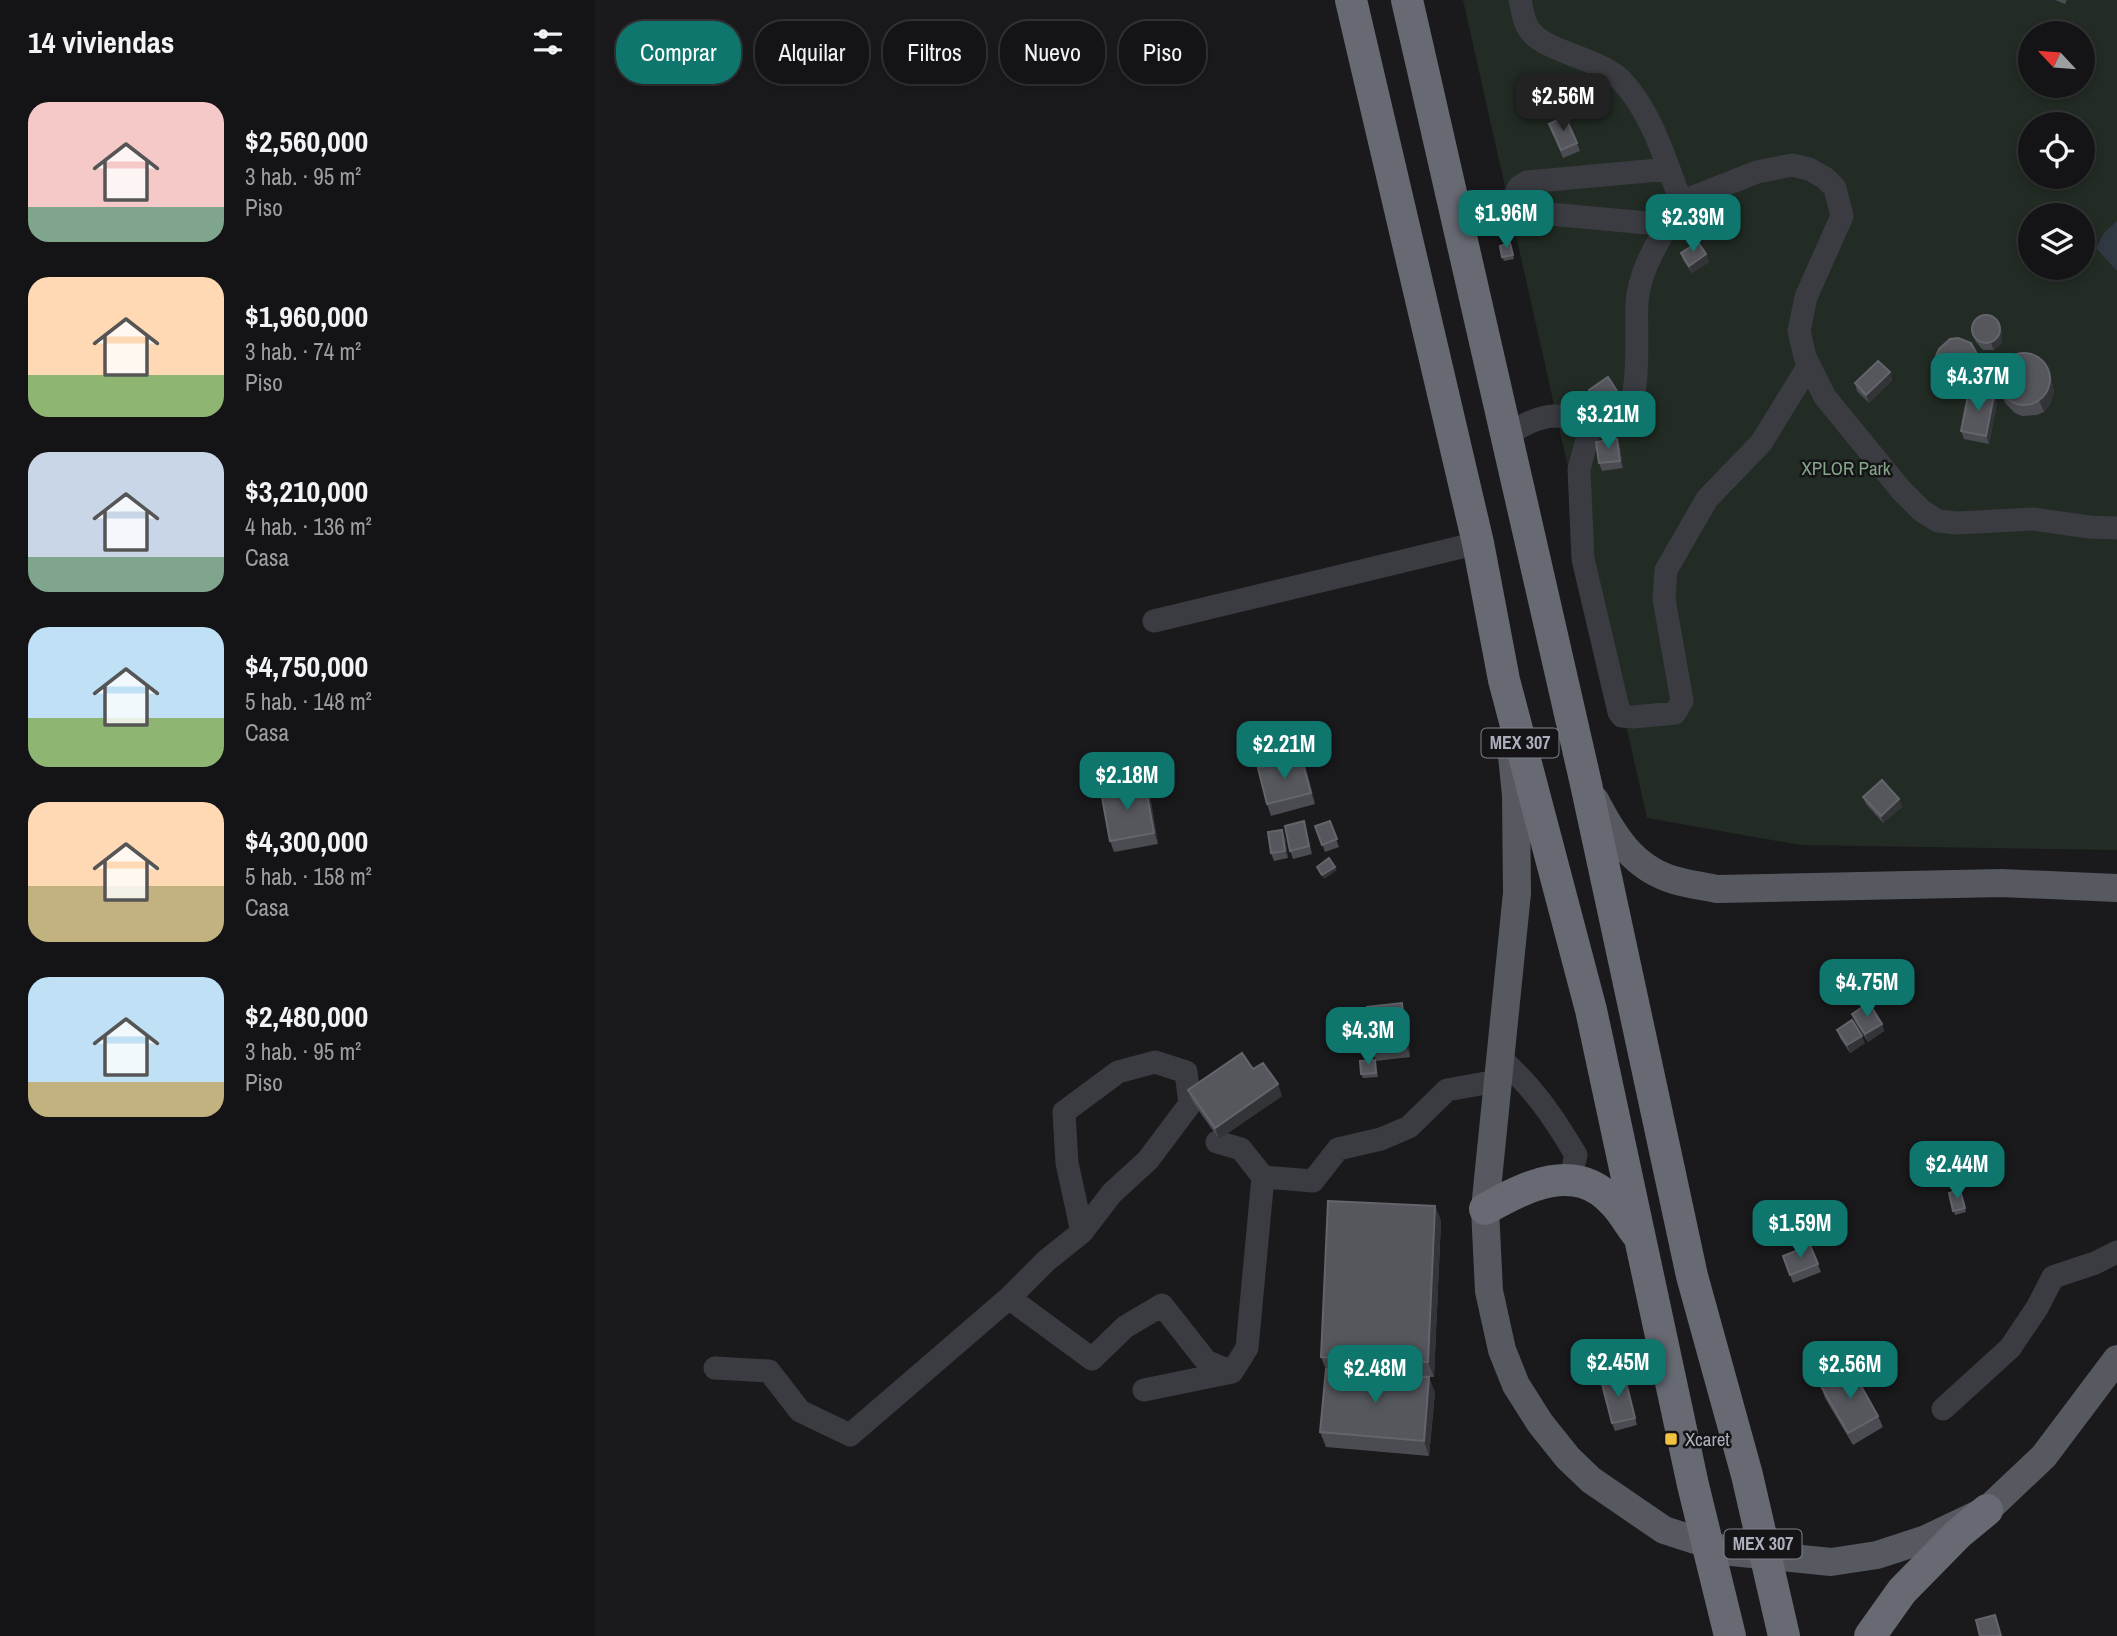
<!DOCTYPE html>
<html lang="es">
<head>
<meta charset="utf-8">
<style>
  body { margin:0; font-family:"Archivo Narrow",sans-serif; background:#212123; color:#f1f3f6; height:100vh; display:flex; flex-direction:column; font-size:26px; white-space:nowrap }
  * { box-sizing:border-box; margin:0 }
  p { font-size:23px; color:#9d9ea1 }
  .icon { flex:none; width:38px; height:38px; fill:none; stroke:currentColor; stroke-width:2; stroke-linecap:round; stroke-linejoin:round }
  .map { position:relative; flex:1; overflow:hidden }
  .sheet { display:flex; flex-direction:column; background:#141416; width:595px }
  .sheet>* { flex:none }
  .banner { position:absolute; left:21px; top:21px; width:665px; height:63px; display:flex; gap:14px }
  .needle { width:46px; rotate:296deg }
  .buttons { position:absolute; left:1423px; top:21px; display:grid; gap:14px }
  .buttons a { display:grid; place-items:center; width:77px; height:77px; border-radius:50%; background:#141416; box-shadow:0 4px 10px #0003,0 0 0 2px #333335; font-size:35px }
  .price { position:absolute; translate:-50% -60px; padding:0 16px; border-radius:14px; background:#0f766e; color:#fff; font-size:23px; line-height:46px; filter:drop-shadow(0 2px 4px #0008) }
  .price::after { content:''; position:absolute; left:50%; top:42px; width:21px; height:16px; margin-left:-10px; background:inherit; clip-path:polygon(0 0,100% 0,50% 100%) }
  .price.current { background:#222; color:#fff }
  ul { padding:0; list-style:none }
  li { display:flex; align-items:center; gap:21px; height:175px; padding:0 28px }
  li span { display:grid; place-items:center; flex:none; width:196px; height:140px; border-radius:21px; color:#555 }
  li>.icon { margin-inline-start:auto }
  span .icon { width:84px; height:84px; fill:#fffc; stroke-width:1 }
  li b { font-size:30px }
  h2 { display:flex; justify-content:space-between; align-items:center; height:84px; padding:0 28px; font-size:30px }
  .tag { padding:0 24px; border-radius:28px; background:#141416; box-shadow:0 4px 10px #0003,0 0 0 2px #333335; font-size:24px; line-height:63px }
  .tag.current { background:#0f766e; color:#fff }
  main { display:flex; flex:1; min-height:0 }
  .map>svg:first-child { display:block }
</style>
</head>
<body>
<main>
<section class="sheet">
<h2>14 viviendas<svg class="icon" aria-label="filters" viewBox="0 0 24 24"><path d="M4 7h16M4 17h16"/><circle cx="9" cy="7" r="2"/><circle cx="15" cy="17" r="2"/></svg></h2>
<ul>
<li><span style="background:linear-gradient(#f6c9c9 75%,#7fa58c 0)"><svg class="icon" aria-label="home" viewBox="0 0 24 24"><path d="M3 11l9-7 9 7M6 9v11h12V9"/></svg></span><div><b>$2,560,000</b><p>3 hab. · 95 m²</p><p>Piso</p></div></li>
<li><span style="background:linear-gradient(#ffd9b3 70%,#8fb573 0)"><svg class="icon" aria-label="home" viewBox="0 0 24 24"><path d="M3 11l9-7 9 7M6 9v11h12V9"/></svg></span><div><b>$1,960,000</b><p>3 hab. · 74 m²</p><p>Piso</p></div></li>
<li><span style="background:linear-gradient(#c9d6e8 75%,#7fa58c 0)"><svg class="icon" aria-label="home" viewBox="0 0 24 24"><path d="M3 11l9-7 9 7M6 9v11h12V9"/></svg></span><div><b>$3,210,000</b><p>4 hab. · 136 m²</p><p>Casa</p></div></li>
<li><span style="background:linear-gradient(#bfe0f5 65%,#8fb573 0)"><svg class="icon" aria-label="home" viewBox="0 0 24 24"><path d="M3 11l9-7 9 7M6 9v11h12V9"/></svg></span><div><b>$4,750,000</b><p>5 hab. · 148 m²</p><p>Casa</p></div></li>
<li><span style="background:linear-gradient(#ffd9b3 60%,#c2b280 0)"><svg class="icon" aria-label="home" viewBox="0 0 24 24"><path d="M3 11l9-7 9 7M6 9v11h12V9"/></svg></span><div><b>$4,300,000</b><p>5 hab. · 158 m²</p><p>Casa</p></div></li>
<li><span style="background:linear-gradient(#bfe0f5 75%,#c2b280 0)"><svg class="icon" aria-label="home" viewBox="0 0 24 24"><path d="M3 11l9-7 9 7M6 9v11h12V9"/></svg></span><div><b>$2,480,000</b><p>3 hab. · 95 m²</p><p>Piso</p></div></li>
</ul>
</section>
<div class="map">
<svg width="1522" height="1636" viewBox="0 0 1522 1636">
  <rect width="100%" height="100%" fill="#1a1a1d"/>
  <path fill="#222b24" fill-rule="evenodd" d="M868,0H1522V850L1205,845L1052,818ZM1435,33H1488V86H1435ZM1435,124H1488V177H1435ZM1435,215H1488V268H1435Z"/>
  <path fill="#303841" d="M1522,221V271L1501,248L1509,233Z"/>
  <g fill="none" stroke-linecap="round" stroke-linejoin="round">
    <path stroke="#3b3c42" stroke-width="23" d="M925,0C927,8 928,18 932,26C944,52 1005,57 1027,81C1057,113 1071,162 1086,202
      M1073,225L934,212L924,208L919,197L924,187L932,182L1074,169
      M998,418L984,469L988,559L1024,712L1027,716L1038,717L1080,713L1087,701L1069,599L1071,570L1112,499L1166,443L1214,365
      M910,436C925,427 941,417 959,416C977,416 1014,424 1027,416C1048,403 1040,328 1042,303C1044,267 1069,233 1086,202L1162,172L1197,165L1214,169L1230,178L1240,188L1247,216L1211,297L1204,331L1210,357L1230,397L1306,490L1327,511L1343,521L1362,523L1438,519L1494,527L1522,528
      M559,621L883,543
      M904,1057C938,1087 958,1116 981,1155L975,1180
      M668,1177L718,1181L743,1149L786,1139L814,1127L852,1090L902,1081
      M414,1298L497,1359L530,1327L567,1305L611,1361L637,1372L652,1348L668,1177L646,1149L622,1142
      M120,1368L174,1371L205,1411L255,1435L414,1298L451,1261L487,1232L517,1193L553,1160L595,1104L591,1072L560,1062L523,1072L469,1112L472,1163L487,1232
      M549,1390L637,1372
      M1348,1409L1415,1348L1442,1308L1458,1277L1500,1263L1522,1252"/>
    <path stroke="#575961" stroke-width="28" d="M916,746L921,795L922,893L890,1209L894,1291L907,1350L921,1385L945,1423L973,1458L996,1480L1069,1530L1137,1552L1236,1562L1282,1555L1331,1539L1392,1510L1449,1456L1522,1359
      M1000,800C1018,835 1038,868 1079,880C1092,884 1108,886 1122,889L1407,883L1522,888"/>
    <path stroke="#676973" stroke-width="32" d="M756,0L883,543L909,680L996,1010L1098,1485L1135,1636
      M812,0L991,784L1097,1276L1152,1475L1189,1636
      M890,1209C932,1186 980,1160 1019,1203C1028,1212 1034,1224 1042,1234
      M1275,1636L1307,1591L1363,1534L1392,1510"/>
  </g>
  <path fill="#4b4c52" d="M1460,0H1472L1470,4Z
    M954,124L982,143L985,151L968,158Z
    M915,243L919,259L909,261L907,257Z
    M1086,253L1111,254L1114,262L1097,273L1088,260Z
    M1404,324L1407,332V343L1399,350H1388L1381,342L1378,335Z
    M1452,366L1456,378L1459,392L1454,406L1449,412L1442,415L1427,416L1420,413L1410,403L1403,384Z
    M1388,367L1385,382L1374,391L1402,403L1394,444L1369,439L1366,431L1374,391H1359L1348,382L1344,370Z
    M1295,372L1297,380L1274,403L1262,391L1260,383Z
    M994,390L1022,391L1025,399L1007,411L997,397Z
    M1022,439L1025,447L1028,468L1007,471L1004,463Z
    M711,768L720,804L676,816L672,804Z
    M555,796L563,844L519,852L515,841Z
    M1268,797L1304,799L1307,807L1288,823L1271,804Z
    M709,821L717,854L698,859L695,851Z
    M735,821L744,847L730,852L720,826Z
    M690,837L693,858L679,861L676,853Z
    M811,1014L815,1057L781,1061L777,1049Z
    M1257,1014L1287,1024L1289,1031L1273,1042L1260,1022Z
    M1242,1030L1270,1043L1255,1053L1245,1038Z
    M780,1060L783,1077L768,1078L766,1074Z
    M658,1069L687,1096L624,1139L597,1101L593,1090Z
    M1365,1190L1371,1212L1360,1215L1354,1193Z
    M840,1206L846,1221L839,1377L818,1376L840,1392L834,1456L731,1447L725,1432L731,1370L726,1357Z
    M1215,1245L1226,1272L1198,1283L1188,1256Z
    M1029,1374L1042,1425L1020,1431L1017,1423Z
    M1226,1386L1283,1416L1288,1427L1258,1445L1230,1398Z"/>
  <path fill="#333438" d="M1111,254L1114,262L1097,273L1094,266Z
    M1404,324L1407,332V343L1399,350L1396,343Z
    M1383,356L1388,367L1385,382L1374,391L1370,380Z
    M1452,366L1456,378L1459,392L1454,406L1449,412L1444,400Z
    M1295,372L1297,380L1274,403L1271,395Z
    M1022,391L1025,399L1007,411L1004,404Z
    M1399,395L1402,403L1394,444L1391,436Z
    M1022,439L1025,447L1028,468L1025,461Z
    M706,757L711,768L720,804L716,793Z
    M550,784L555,796L563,844L559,833Z
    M1304,799L1307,807L1288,823L1286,816Z
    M687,830L690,837L693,858L690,851Z
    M740,867L742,870L729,879L727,875Z
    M807,1003L811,1014L815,1057L811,1046Z
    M1287,1024L1289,1031L1273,1042L1270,1034Z
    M1267,1036L1270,1043L1255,1053L1252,1045Z
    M683,1084L687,1096L624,1139L620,1128Z
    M840,1206L846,1221L839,1377L833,1362Z
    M834,1377L840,1392L834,1456L829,1441Z"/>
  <path fill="#56575d" stroke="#64656c" stroke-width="2" d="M970,116L982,143L966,150L954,124Z
    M1103,242L1111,254L1094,266L1086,253Z
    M915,243L918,255L907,257L905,246Z
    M1377 329a14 14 0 1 1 28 0a14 14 0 1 1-28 0Z
    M1363,338L1376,343L1383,356L1381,370L1370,380H1355L1344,370L1341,356L1344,349L1355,339Z
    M1403 379a26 26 0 1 1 52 0a26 26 0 1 1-52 0Z
    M1283,361L1295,372L1271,395L1260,383Z
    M1013,377L1022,391L1004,404L994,390Z
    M1374,391L1399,395L1391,436L1366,431Z
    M1022,439L1025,461L1004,463L1001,442Z
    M706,757L716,793L672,804L663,768Z
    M1287,780L1304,799L1286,816L1268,797Z
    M550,784L559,833L515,841L506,792Z
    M709,821L714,846L695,851L690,826Z
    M735,821L742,839L727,845L720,826Z
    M687,830L690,851L676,853L673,832Z
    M734,858L740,867L727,875L722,867Z
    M807,1003L811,1046L777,1049L772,1007Z
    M1274,1003L1287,1024L1270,1034L1257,1014Z
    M1257,1020L1267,1036L1252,1045L1242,1030Z
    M647,1053L658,1069L668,1063L683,1084L620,1128L593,1090Z
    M780,1060L781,1073L766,1074L765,1061Z
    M1365,1190L1370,1208L1358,1211L1354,1193Z
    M733,1201L840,1206L833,1362L726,1357Z
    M1215,1245L1223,1264L1195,1275L1188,1256Z
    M1256,1368L1283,1416L1253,1433L1226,1386Z
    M731,1369L834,1377L829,1441L725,1432Z
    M1029,1374L1040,1418L1017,1423L1006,1380Z
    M1400,1615L1406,1636H1385L1381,1620Z"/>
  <rect fill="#f1c23d" stroke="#151518" stroke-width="2.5" x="1069" y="1432" width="14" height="14" rx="3.5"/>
  <g text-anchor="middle" stroke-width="5" stroke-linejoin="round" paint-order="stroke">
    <g fill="#151518" stroke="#7f828b" stroke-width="2">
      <rect x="886.5" y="728.5" width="77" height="29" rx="5"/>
      <rect x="1129.5" y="1529.5" width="77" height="29" rx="5"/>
    </g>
    <g font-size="18" font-weight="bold" fill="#adb0bc">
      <text x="925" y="749">MEX 307</text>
      <text x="1168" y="1550">MEX 307</text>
    </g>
    <g font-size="19" fill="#84a689" stroke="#151518">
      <text x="1251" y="475">XPLOR Park</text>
    </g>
    <g font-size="19" fill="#adb0bc" stroke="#151518" text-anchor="start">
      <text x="1090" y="1446">Xcaret</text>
    </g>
  </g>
</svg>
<div class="buttons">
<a><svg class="needle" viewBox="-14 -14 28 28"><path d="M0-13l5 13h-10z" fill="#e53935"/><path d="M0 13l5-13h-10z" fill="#9d9ea1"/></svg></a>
<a><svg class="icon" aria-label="locate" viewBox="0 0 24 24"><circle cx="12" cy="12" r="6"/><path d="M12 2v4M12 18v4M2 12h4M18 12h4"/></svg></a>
<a><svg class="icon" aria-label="layers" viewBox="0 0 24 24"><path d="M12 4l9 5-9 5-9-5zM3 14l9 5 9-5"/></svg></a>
</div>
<b class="price current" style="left:968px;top:133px">$2.56M</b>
<b class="price" style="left:911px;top:250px">$1.96M</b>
<b class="price" style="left:1098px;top:254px">$2.39M</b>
<b class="price" style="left:1383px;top:413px">$4.37M</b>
<b class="price" style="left:1013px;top:451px">$3.21M</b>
<b class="price" style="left:689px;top:781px">$2.21M</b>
<b class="price" style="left:532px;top:812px">$2.18M</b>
<b class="price" style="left:1272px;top:1019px">$4.75M</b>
<b class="price" style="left:773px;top:1067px">$4.3M</b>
<b class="price" style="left:1362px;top:1201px">$2.44M</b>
<b class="price" style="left:1205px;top:1260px">$1.59M</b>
<b class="price" style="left:1023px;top:1399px">$2.45M</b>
<b class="price" style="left:1255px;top:1401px">$2.56M</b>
<b class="price" style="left:780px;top:1405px">$2.48M</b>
<div class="banner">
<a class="tag current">Comprar</a>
<a class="tag">Alquilar</a>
<a class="tag">Filtros</a>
<a class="tag">Nuevo</a>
<a class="tag">Piso</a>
</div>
</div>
</main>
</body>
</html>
